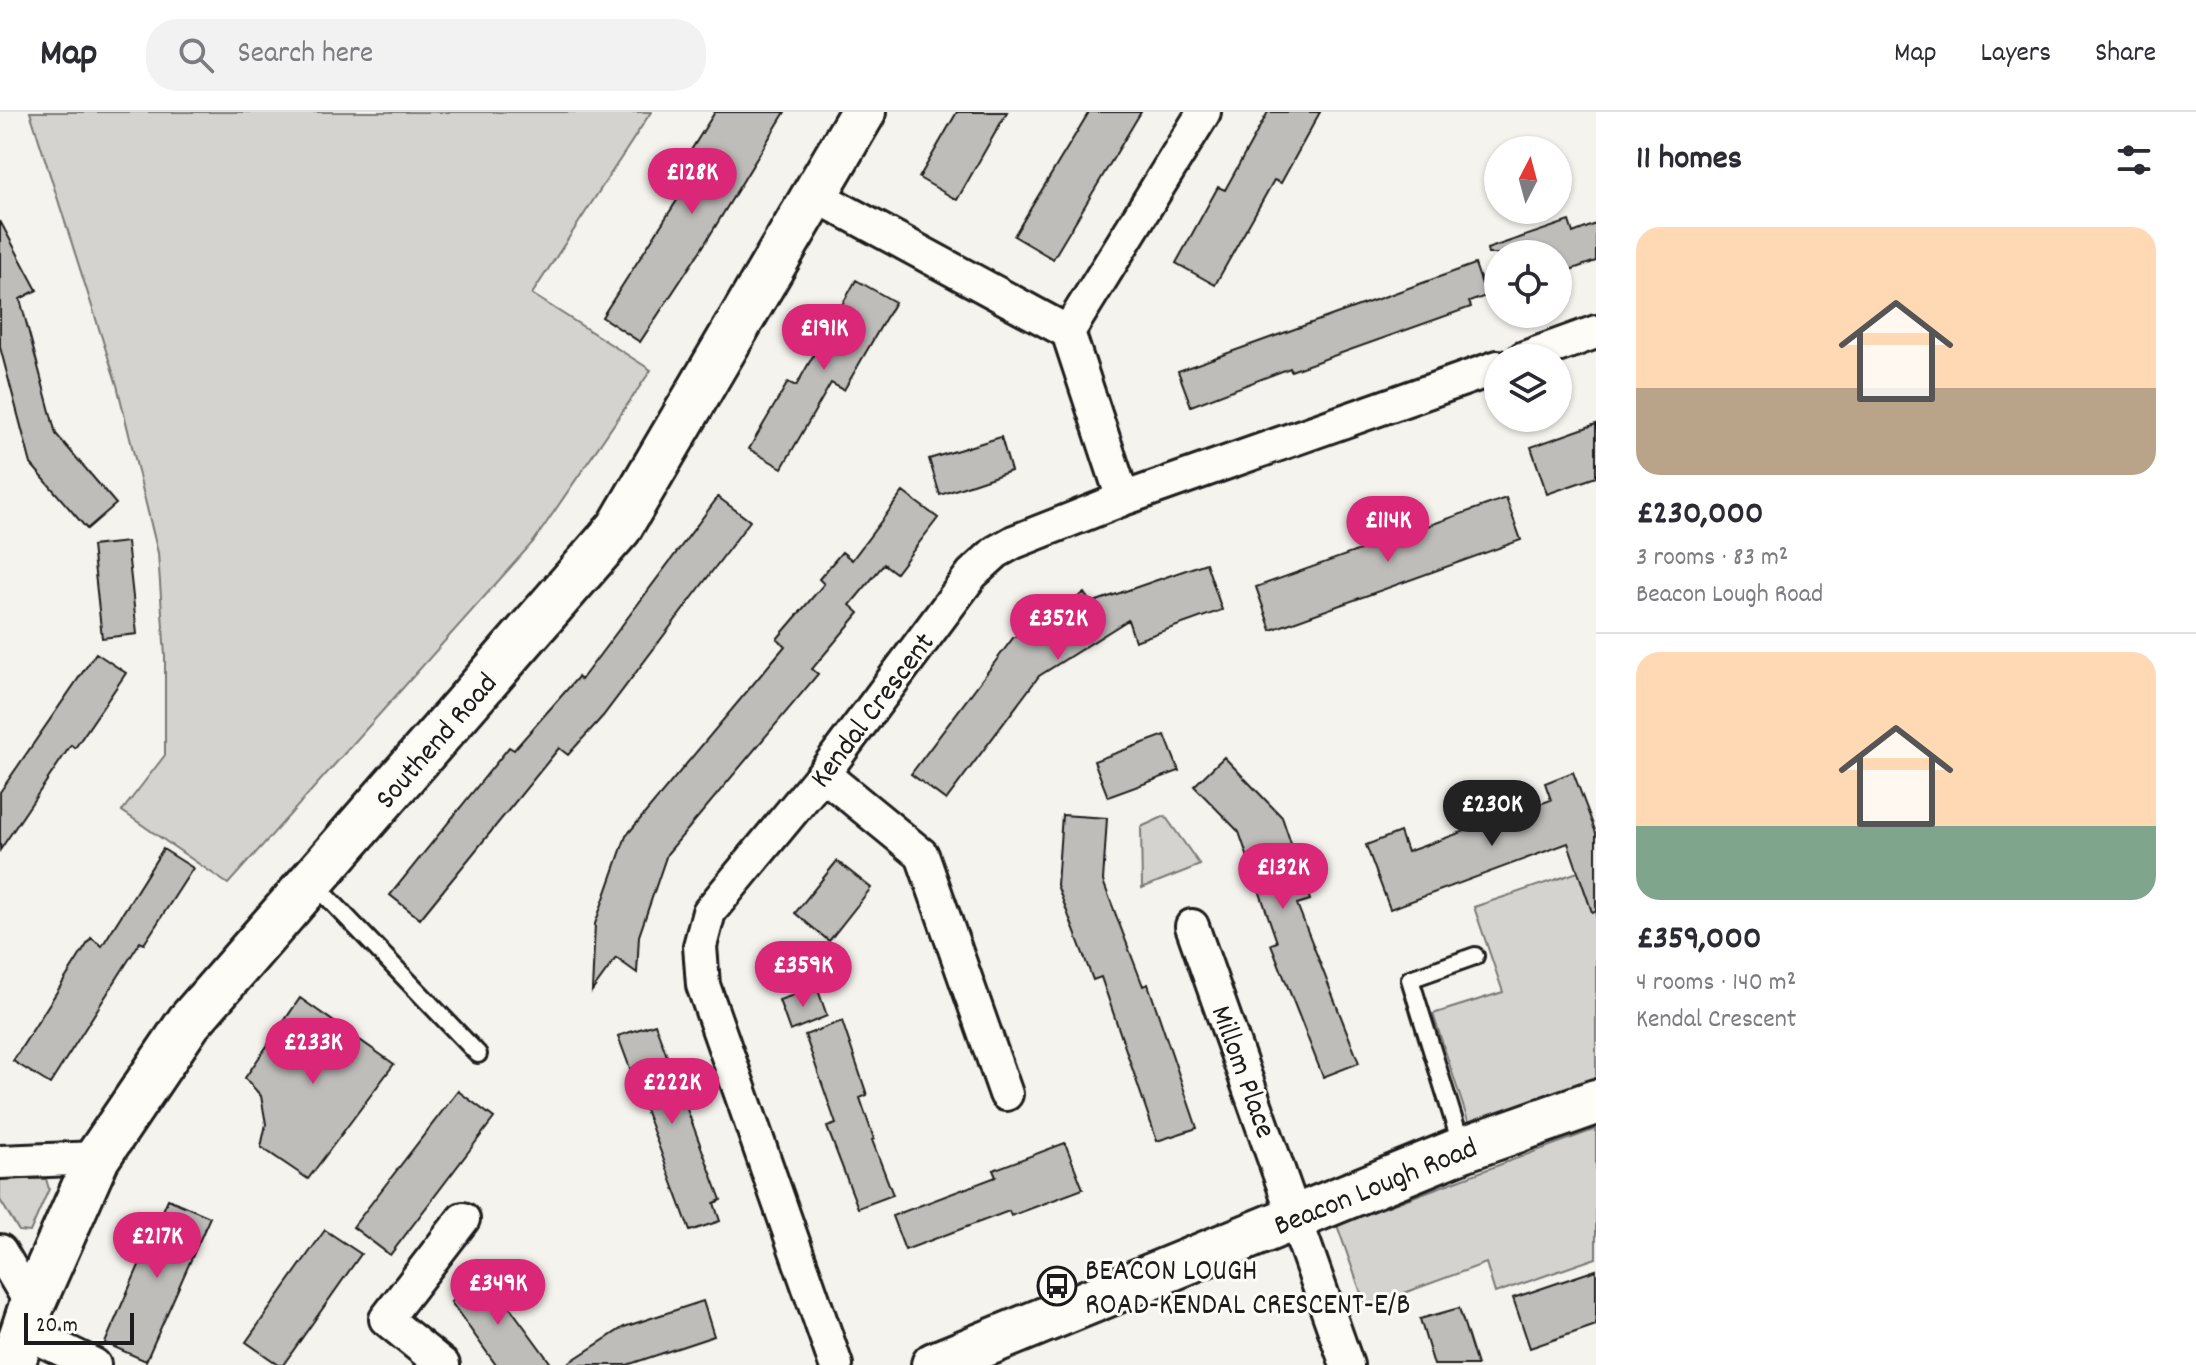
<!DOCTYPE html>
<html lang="en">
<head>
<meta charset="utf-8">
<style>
  body { margin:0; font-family:Dekko,sans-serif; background:#f2f2f3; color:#2b2b33; height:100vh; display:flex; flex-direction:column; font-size:30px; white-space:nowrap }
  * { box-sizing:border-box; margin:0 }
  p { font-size:26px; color:#7c7c81 }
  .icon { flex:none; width:44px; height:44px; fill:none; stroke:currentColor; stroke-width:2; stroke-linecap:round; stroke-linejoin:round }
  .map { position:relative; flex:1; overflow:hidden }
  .side { display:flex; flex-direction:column; background:#fff; width:600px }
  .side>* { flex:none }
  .needle { width:52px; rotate:6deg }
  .buttons { position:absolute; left:1484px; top:24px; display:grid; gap:16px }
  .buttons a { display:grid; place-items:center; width:88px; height:88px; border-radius:50%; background:#fff; box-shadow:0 2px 6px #0004; font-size:40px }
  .scale { position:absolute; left:24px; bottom:20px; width:110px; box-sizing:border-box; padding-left:8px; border:4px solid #1c1c1c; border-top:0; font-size:22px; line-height:28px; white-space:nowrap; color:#1c1c1c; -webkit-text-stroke:6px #fdfcf7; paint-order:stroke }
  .price { position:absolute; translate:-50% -68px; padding:0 18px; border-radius:28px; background:#db2777; color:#fff; font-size:26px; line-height:52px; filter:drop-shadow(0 2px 4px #0008) }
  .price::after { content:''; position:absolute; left:50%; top:48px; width:24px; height:18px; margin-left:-12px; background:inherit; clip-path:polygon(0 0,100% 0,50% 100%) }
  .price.current { background:#222; color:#fff }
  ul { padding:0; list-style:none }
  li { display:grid; align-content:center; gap:16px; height:424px; padding:0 40px }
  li+li { border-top:2px solid #e1e1e2 }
  li span { display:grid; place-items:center; height:248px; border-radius:24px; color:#555 }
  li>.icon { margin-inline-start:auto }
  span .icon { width:144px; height:144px; fill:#fffc; stroke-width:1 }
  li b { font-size:34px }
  h2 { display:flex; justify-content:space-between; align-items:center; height:96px; padding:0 40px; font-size:34px }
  header { display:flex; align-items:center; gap:48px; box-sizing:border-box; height:112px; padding:0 40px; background:#fff; border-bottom:2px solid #e1e1e2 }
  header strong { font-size:38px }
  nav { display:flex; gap:44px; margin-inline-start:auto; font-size:28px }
  .search { width:560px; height:72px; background:#f2f2f3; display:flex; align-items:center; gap:20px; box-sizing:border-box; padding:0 28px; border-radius:32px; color:#7c7c81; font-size:30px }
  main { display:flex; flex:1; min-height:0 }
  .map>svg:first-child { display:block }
</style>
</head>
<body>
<header>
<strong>Map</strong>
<div class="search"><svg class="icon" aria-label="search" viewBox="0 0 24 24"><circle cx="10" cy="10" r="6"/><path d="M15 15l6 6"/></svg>Search here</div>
<nav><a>Map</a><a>Layers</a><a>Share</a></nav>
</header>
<main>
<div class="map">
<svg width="1596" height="1253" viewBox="0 0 1596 1253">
  <rect width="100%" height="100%" fill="#f4f3ee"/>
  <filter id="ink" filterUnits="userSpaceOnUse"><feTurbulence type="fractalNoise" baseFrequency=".0125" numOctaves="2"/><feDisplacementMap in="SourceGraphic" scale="16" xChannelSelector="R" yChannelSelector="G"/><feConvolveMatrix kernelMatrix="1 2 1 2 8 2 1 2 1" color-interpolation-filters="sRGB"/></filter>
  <g filter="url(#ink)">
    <path fill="#d4d3cf" stroke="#787876" stroke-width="2" d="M30,0H651L532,182L651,258L534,429L228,772L122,699L165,643V545L158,441L117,273Z
      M1165,704L1200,753L1142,776L1141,715Z
      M1596,754V968L1470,1015L1433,902L1503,880L1474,795Z
      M1596,1017V1146L1495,1181L1486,1151L1366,1195L1337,1113Z
      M0,1067H46L49,1077L30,1120L19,1119L0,1088Z"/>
    <path fill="#bebdba" stroke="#1c1c1c" stroke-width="2" d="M715,0H785L704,133L640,230L602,205L701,51L688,43Z
      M957,0H1007L957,88L919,66Z
      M1089,0H1141L1053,147L1014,124Z
      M1268,0H1320L1281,71L1274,68L1215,173L1176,151L1218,75L1225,78Z
      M0,109L37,178L20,187L56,322L116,392L87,417L31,352L0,235Z
      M1569,109L1573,121L1596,112V149L1558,162V142H1488L1487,137Z
      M1475,152L1486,184L1469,190L1471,195L1291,259L1290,256L1191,294L1178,259Z
      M856,168L895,190L844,278L831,271L782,356L749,337L788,270L796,274Z
      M1596,312V365L1547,382L1531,335Z
      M1001,325L1011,359L940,383L929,347Z
      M903,380L938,406L896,461L884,452L850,493L859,501L812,557L818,562L667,742L639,824L637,861L616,846L592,879L595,812L626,724L785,534L777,527L824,472L819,467L842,440L852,448Z
      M718,385L750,409L603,604L568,643L559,636L420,807L390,783L509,635L514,638L578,565L581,568Z
      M1506,386L1521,428L1271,518L1256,475Z
      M127,430L137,522L102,526L92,434Z
      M1206,451L1222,498L1135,529L1128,508L1039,564L946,688L911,662L1013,526L1084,481L1091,491Z
      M96,541L126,561L75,636L71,633L0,738V680Z
      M1165,623L1179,659L1108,685L1094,649Z
      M1224,645L1282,705L1310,788L1297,792L1359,951L1323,965L1271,832L1277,830L1239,720L1194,674Z
      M1573,660L1596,721V799L1592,800L1568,731L1390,797L1366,733L1400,720L1407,740L1551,688L1545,671Z
      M1062,703L1107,706L1103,769L1143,874L1148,872L1197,1016L1157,1029L1101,865L1093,868L1057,773Z
      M163,737L193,756L144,832L140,830L50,972L13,949L91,826L102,834Z
      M837,749L871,776L829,829L795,801Z
      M817,875L827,904L790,919L779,888Z
      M300,886L394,952L308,1067L261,1035L266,1012L261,984L245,966Z
      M842,909L867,983L860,986L874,1027L872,1028L893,1083L858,1096L827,1015L836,1012L805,923Z
      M655,912L721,1088L714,1091L720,1109L690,1119L618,924Z
      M458,979L494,1006L390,1143L353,1115Z
      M1065,1031L1083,1077L1011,1104L1009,1099L905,1138L892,1104L996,1065L993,1058Z
      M168,1087L210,1105L146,1249L105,1231Z
      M325,1118L361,1142L283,1253H279L246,1230Z
      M1596,1158V1213L1530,1236L1513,1186Z
      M488,1164L514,1201L552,1253H496L451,1190Z
      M703,1189L714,1224L627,1253H565L624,1215Z
      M1459,1196L1477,1253H1434L1420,1207Z"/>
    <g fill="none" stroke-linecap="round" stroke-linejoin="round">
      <defs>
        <path id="lane" d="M313,770L478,942
          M1462,1035L1410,867L1475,844"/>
        <path id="street" d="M815,83L1068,220L1123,387
          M1068,220L1204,0
          M1524,246L1596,220
          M823,662L922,743L1006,982
          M1192,814L1347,1253
          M0,1050L97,1046
          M0,1139L32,1193
          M22,1218L94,1253
          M443,1253L386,1207L463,1107
          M836,1253L703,873L700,834L709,800L823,662L972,462L996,440L1014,430L1123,387L1498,255"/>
        <path id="secondary" d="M12,1253L32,1193L97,1046L189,910L619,416L863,0
          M934,1253L1463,1037L1596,990"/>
      </defs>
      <use href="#lane" stroke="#1c1c1c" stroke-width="22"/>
      <use href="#street" stroke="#1c1c1c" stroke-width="38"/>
      <use href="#secondary" stroke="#1c1c1c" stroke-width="50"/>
      <use href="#lane" stroke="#fdfcf7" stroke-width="16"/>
      <use href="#street" stroke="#fdfcf7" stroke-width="32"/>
      <use href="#secondary" stroke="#fdfcf7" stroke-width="44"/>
    </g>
  </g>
  <defs>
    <symbol id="bus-ring" viewBox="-11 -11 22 22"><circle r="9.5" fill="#fdfcf7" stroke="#1c1c1c" stroke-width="1.5"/><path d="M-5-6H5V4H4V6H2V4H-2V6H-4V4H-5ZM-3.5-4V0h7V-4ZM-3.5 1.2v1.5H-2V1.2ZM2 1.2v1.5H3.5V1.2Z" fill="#1c1c1c"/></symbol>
  </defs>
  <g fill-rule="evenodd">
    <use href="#bus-ring" x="1035" y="1152" width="44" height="44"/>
  </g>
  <g text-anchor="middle" stroke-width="6" stroke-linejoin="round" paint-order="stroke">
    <g font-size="30" fill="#1c1c1c" stroke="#fdfcf7">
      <text transform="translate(871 597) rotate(-53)" y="10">Kendal Crescent</text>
      <text transform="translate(435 628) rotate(-49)" y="10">Southend Road</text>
      <text transform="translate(1245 959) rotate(70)" y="10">Millom Place</text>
      <text transform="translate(1375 1073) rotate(-22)" y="10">Beacon Lough Road</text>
    </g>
    <g font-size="30" fill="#1c1c1c" stroke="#fdfcf7" text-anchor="start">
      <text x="1085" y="1167">BEACON LOUGH<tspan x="1085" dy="34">ROAD-KENDAL CRESCENT-E/B</tspan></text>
    </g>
  </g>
</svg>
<div class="buttons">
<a><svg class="needle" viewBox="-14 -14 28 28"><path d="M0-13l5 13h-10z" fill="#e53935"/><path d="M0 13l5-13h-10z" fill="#7c7c81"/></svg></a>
<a><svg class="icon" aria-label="locate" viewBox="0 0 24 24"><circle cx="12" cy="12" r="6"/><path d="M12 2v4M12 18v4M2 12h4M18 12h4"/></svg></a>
<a><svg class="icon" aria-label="layers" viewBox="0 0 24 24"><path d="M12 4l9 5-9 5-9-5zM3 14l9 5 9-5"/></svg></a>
</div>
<div class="scale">20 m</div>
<b class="price" style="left:692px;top:104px">£128K</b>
<b class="price" style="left:824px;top:260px">£191K</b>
<b class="price" style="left:1388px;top:452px">£114K</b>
<b class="price" style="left:1058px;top:550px">£352K</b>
<b class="price current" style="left:1492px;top:736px">£230K</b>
<b class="price" style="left:1283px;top:799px">£132K</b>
<b class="price" style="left:803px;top:897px">£359K</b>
<b class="price" style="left:313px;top:974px">£233K</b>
<b class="price" style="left:672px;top:1014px">£222K</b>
<b class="price" style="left:157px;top:1168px">£217K</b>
<b class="price" style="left:498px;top:1215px">£349K</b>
</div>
<section class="side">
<h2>11 homes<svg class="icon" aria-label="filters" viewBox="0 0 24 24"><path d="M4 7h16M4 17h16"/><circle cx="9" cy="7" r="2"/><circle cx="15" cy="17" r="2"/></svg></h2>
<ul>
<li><span style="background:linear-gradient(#ffd9b3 65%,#b9a48a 0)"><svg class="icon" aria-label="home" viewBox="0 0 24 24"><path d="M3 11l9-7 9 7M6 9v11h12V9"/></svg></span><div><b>£230,000</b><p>3 rooms · 83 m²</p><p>Beacon Lough Road</p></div></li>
<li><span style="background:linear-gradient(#ffd9b3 70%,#7fa58c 0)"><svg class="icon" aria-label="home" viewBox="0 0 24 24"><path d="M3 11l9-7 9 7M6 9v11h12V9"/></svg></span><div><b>£359,000</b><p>4 rooms · 140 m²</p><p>Kendal Crescent</p></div></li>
</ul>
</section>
</main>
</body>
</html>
